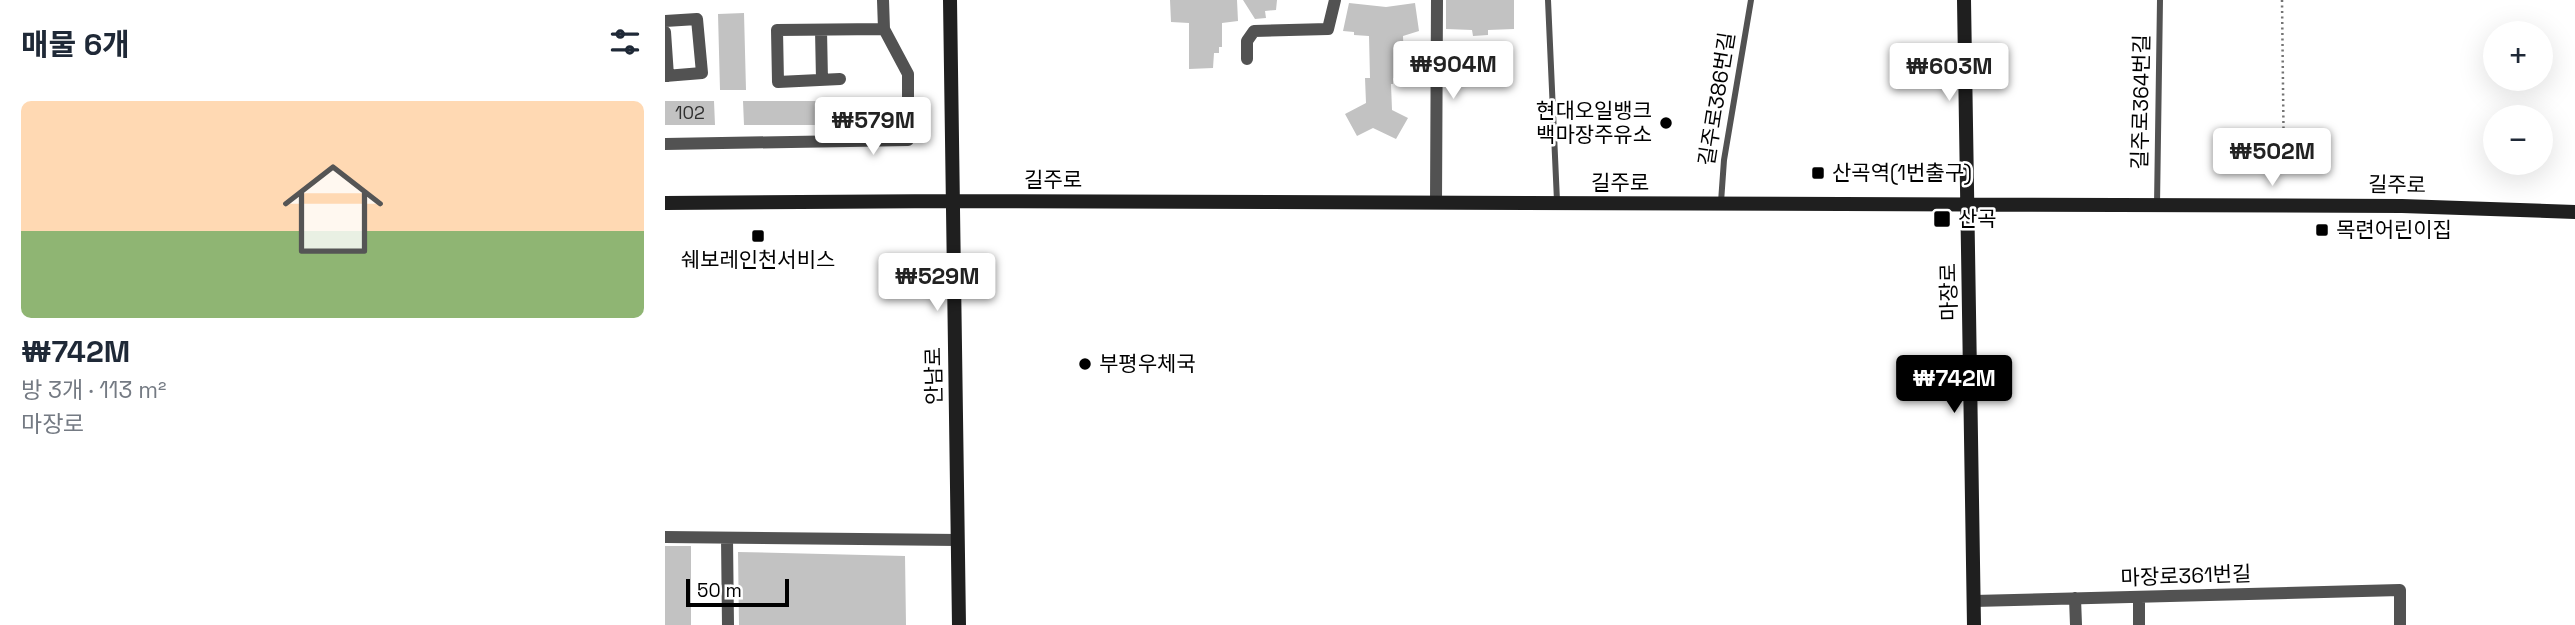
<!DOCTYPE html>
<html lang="ko">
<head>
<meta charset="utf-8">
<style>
  body { margin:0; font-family:"Space Grotesk","Noto Sans KR",sans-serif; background:#f6f6f7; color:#1f2937; height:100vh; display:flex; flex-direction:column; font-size:26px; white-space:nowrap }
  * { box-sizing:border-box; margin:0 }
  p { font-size:23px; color:#747a83 }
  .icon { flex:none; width:38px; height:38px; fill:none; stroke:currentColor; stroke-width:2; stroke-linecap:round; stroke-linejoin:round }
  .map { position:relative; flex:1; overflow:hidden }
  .sheet { display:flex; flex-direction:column; background:#fff; width:665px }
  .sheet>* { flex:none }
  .buttons { position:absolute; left:1818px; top:21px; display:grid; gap:14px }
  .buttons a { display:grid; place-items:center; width:70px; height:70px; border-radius:50%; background:#fff; box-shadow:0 7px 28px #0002; font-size:35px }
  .scale { position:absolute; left:21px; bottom:18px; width:103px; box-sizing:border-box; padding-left:7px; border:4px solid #000; border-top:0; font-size:19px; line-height:24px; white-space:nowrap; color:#000; -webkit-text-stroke:5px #fff; paint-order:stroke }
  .price { position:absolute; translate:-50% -60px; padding:0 16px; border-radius:7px; background:#fff; color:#222; font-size:23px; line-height:46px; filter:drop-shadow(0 2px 4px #0008) }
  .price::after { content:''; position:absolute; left:50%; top:42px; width:21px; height:16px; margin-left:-10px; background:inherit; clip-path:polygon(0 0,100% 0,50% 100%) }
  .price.on { background:#000; color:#fff }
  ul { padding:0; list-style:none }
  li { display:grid; align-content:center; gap:14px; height:371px; padding:0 21px }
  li+li { border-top:2px solid #e0e1e3 }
  li span { display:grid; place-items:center; height:217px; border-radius:10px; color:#555 }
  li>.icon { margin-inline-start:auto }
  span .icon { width:126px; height:126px; fill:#fffc; stroke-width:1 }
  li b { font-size:30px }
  h2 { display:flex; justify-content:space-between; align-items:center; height:84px; padding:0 21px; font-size:30px }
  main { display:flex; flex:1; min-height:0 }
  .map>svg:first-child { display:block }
</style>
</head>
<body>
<main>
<section class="sheet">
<h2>매물 6개<svg class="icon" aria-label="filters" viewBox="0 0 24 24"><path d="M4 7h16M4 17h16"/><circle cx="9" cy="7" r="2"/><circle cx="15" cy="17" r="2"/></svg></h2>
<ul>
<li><span style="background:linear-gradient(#ffd9b3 60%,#8fb573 0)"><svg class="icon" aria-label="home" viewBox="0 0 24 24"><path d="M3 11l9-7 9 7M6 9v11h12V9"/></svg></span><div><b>₩742M</b><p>방 3개 · 113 m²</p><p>마장로</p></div></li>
</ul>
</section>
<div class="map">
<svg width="1910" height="625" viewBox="0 0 1910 625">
  <rect width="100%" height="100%" fill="#fff"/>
  <path fill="#c2c2c2" d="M505,0H572L573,21L557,23V47H554V53H549L548,68L524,69V23L506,22Z
    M578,0H612L611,10L600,11L601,18L590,19Z
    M781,0H849V29L823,30V35L808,36L807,30L781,29Z
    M684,3L721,7L750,3L754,31L738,36L739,64H736V68L731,69L730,78H728V84H726L727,110L743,118L731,139L708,128L692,136L680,114L701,103L700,78H705L704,36L689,35V32L678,31Z
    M79,13L81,90H55L53,14Z
    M0,101H49L50,125H0Z
    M78,101H225L226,125H79Z
    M0,546H26V625H0Z
    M73,552L240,556L241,625H74Z"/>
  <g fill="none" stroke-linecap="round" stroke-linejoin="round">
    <path stroke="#747474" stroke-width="2.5" stroke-dasharray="2 3.5" stroke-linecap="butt" d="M1617,0L1619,172"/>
    <path stroke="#525252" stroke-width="6" d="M883,0L892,201
      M1056,202L1059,160L1086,0
      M1492,205L1495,0"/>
    <path stroke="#525252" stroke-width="12" d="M0,21L32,19L37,73L0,76
      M156,30L157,80
      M0,32L3,76
      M582,59V41L589,31L663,29L670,0
      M175,79L113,82L112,30L219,29
      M0,144L243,140V74L219,29L218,0
      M771,203L772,0
      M0,537L293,540
      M62,538L63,625
      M1474,597V625
      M1410,598L1411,625
      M1309,601L1735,590V625"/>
    <path stroke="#1f1f1f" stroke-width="14" d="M285,0L294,625
      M1299,0L1309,625
      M0,203L288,201L1737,206L1910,212"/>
  </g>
  <g fill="#000" stroke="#fff" stroke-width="2.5">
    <circle cx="1001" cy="123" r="7"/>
    <rect x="1146" y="166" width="14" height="14" rx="3.5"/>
    <rect x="1268" y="210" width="18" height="18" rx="3.5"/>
    <rect x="1650" y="223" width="14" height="14" rx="3.5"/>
    <rect x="86" y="229" width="14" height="14" rx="3.5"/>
    <circle cx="420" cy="364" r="7"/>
  </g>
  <g text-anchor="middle" stroke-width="5" stroke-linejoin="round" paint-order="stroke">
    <g font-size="18" fill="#303030">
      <text x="25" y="119">102</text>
    </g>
    <g font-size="21" fill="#000" stroke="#fff">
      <text transform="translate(1052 99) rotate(-81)" y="7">길주로386번길</text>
      <text transform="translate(1476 102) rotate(-89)" y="7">길주로364번길</text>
      <text x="388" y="187">길주로</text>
      <text x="955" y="190">길주로</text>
      <text transform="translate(1732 185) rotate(1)" y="7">길주로</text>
      <text transform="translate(1284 292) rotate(-91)" y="7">마장로</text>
      <text transform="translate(269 376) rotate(-91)" y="7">안남로</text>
      <text transform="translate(1521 576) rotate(-2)" y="7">마장로361번길</text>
    </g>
    <g font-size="21" fill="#000" stroke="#fff" text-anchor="start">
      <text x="987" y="118" text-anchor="end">현대오일뱅크<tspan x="987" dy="24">백마장주유소</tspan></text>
      <text x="1167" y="180">산곡역(1번출구)</text>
      <text x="1293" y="226">산곡</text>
      <text x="1671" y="237">목련어린이집</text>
      <text x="93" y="267" text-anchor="middle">쉐보레인천서비스</text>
      <text x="434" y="371">부평우체국</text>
    </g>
  </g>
</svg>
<div class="buttons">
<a>+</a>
<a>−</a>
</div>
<div class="scale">50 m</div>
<b class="price" style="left:788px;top:101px">₩904M</b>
<b class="price" style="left:1284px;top:103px">₩603M</b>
<b class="price" style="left:208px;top:157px">₩579M</b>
<b class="price" style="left:1607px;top:188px">₩502M</b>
<b class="price" style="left:272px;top:313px">₩529M</b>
<b class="price on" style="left:1289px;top:415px">₩742M</b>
</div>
</main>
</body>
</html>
